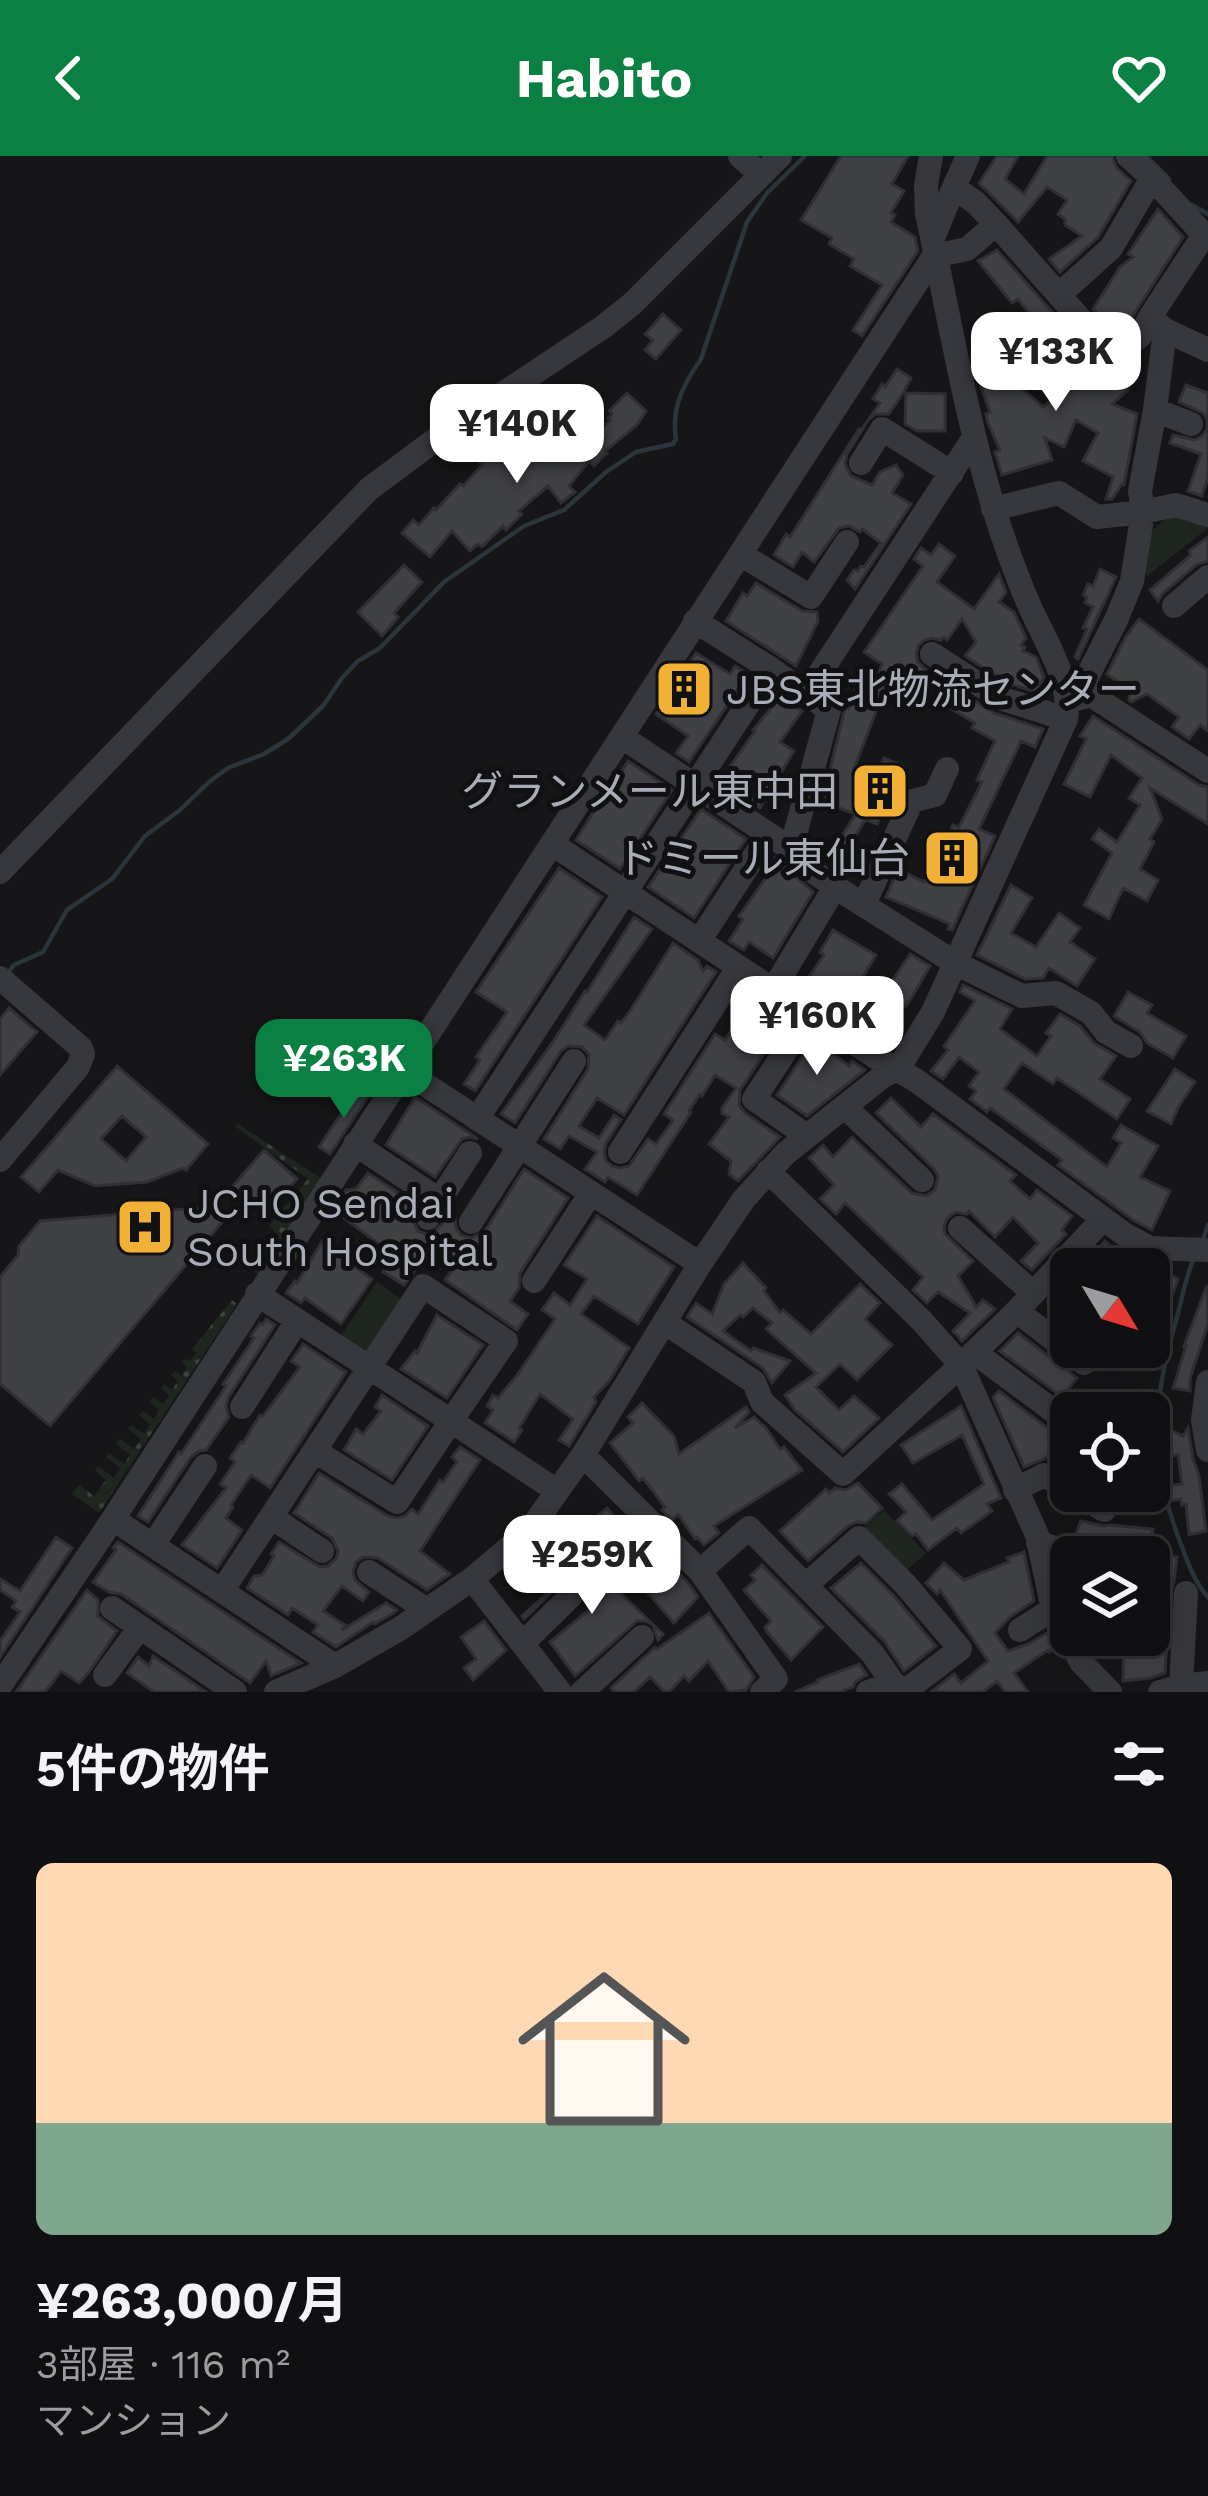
<!DOCTYPE html>
<html lang="ja">
<head>
<meta charset="utf-8">
<style>
  body { margin:0; font-family:"Work Sans","Noto Sans JP",sans-serif; background:#19191b; color:#f1f3f6; height:100vh; display:flex; flex-direction:column; font-size:45px; white-space:nowrap }
  * { box-sizing:border-box; margin:0 }
  p { font-size:39px; color:#9c9d9f }
  .icon { flex:none; width:66px; height:66px; fill:none; stroke:currentColor; stroke-width:2; stroke-linecap:round; stroke-linejoin:round }
  .map { position:relative; height:1536px; overflow:hidden }
  .side { display:flex; flex-direction:column; background:#101012; flex:1 }
  .side>* { flex:none }
  .needle { width:78px; rotate:128deg }
  .controls { position:absolute; left:1050px; top:1092px; display:grid; gap:24px }
  .controls a { display:grid; place-items:center; width:120px; height:120px; border-radius:18px; background:#101012; box-shadow:0 12px 48px #0002,0 0 0 3px #303032; font-size:60px }
  .price { position:absolute; translate:-50% -102px; padding:0 27px; border-radius:24px; background:#fff; color:#222; font-size:39px; line-height:78px; filter:drop-shadow(0 3px 6px #0008) }
  .price::after { content:''; position:absolute; left:50%; top:72px; width:36px; height:27px; margin-left:-18px; background:inherit; clip-path:polygon(0 0,100% 0,50% 100%) }
  .price.selected { background:#0b8043; color:#fff }
  ul { padding:0; list-style:none }
  li { display:grid; align-content:center; gap:24px; height:636px; padding:0 36px }
  li+li { border-top:3px solid #303032 }
  li span { display:grid; place-items:center; height:372px; border-radius:18px; color:#555 }
  li>.icon { margin-inline-start:auto }
  span .icon { width:216px; height:216px; fill:#fffc; stroke-width:1 }
  li b { font-size:51px }
  h2 { display:flex; justify-content:space-between; align-items:center; height:144px; padding:0 36px; font-size:51px }
  header { display:flex; justify-content:space-between; align-items:center; height:156px; padding:0 36px; background:#0b8043; color:#fff; font-size:54px; font-weight:700 }
  .map>svg:first-child { display:block }
</style>
</head>
<body>
<header><svg class="icon" aria-label="back" viewBox="0 0 24 24"><path d="M15 5l-7 7 7 7"/></svg>Habito<svg class="icon" aria-label="heart" viewBox="0 0 24 24"><path d="M12 20l-8-8c-3-5 5-10 8-4 3-6 11-1 8 4z"/></svg></header>
<div class="map">
<svg width="1208" height="1536" viewBox="0 0 1208 1536">
  <defs>
    <pattern id="grass-dots" width="8" height="8" patternUnits="userSpaceOnUse" patternTransform="scale(3)"><rect width="8" height="8" fill="#1e261f"/><path d="M2 2h.1M6 6h.1" fill="none" stroke="#3c433d" stroke-width="1.8" stroke-linecap="round"/></pattern>
  </defs>
  <rect width="100%" height="100%" fill="#161618"/>
  <path fill="url(#grass-dots)" d="M238,968L322,1023L258,1118L242,1108L246,1102L258,1110L278,1079L269,1070L308,1023L236,971Z
    M232,1144L237,1148L99,1357L72,1338L79,1329L94,1340L106,1324L95,1314L98,1310L114,1322L120,1312L106,1301L109,1297L124,1308L130,1299L116,1288L120,1283L134,1293L141,1283L128,1273L131,1269L144,1278L150,1268L139,1259L143,1255L154,1263L159,1254L150,1246L153,1241L163,1248L169,1239L161,1232L164,1228L172,1234L178,1225L171,1219L175,1215L182,1220L187,1212L182,1206L185,1203L190,1205L196,1197L192,1193Z"/>
  <path fill="#1e261f" d="M1169,360H1195L1208,372L1147,420L1144,408L1148,378Z
    M377,1126L404,1145L363,1199L338,1184Z
    M884,1354L926,1397L905,1416L862,1373Z"/>
  <g fill="none" stroke-linecap="round" stroke-linejoin="round">
    <path stroke="#2c353c" stroke-width="4.5" d="M1146,0L1169,23
      M1192,49L1208,58
      M8,817L14,809L43,796L67,754L112,723L145,680L180,654L209,626L228,612L264,598L288,583L323,550L342,522L358,505L380,492L444,426L524,370L564,354L606,316L636,296L673,288L676,283C671,252 683,229 701,203L747,66L767,37L805,0
      M1202,1086L1208,1069
      M1194,1102C1185,1122 1182,1144 1176,1165C1152,1248 1148,1300 1179,1383C1187,1404 1193,1424 1208,1441"/>
  </g>
  <path fill="#404145" stroke="#303034" stroke-width="3" fill-rule="evenodd" d="M841,0H908L892,28L904,35L891,57L895,59L891,66L915,81L918,95L862,180L853,174L882,129L850,110L854,103L829,88L832,82L801,64Z
    M997,0H1018L1005,23L1024,38L1047,0H1112L1116,11L1131,25L1098,81L1060,116L1049,103L1082,80L1065,69V63L1058,58L1067,44L1047,31L1018,66L979,27Z
    M1158,53L1183,81L1127,169L1115,178L1093,153L1120,111L1133,101L1128,98Z
    M997,94L1070,176L1048,195L1040,184L1046,179L1018,143L1012,147L978,105Z
    M663,158L681,174L656,203L645,194L653,184L645,178Z
    M988,158L1035,206L1029,214V222L1019,230L1043,251L1066,231L1063,228L1092,201L1101,212L1113,216L1128,234L1112,248L1137,258L1124,329L1122,328L1112,343H1106L1113,321L1083,305L1098,277L1076,264L1064,291L1045,282L1052,304L1002,319L995,296L1000,294L988,267L986,258L990,256L981,231L1015,219L1007,210L1010,208L975,171Z
    M897,213L911,222L903,237L889,258H875L869,263L847,298L845,308L851,320L872,329L880,316L896,309L903,319L892,337L911,348L855,433L847,424L854,414L858,415L861,410L864,411L881,387L862,373L860,376L849,370L839,372L814,406L802,396L793,411L774,399L786,378L790,381L859,273L861,274L880,247L873,243L882,228L885,231Z
    M1186,229L1208,237V321L1202,340L1188,335L1201,298L1170,287L1173,279L1195,284L1202,280L1207,273V264L1203,257L1179,246Z
    M627,237L646,255L637,269L605,295L607,297L594,310L589,305L569,330L575,336L561,347L548,330L519,355L522,358L506,374L503,370L482,391L478,388L470,395L452,375L430,401L402,377L413,364L419,369L434,352L436,354L460,328L463,330L482,309L479,305L494,295L512,314L557,278L574,300L610,264L608,262L612,258L609,255Z
    M906,237L945,238V275H917L905,268Z
    M1208,381V405L1197,408L1163,437L1158,445L1150,434L1191,399L1189,395Z
    M939,388L955,400L937,426L974,453L999,418L1006,436L999,446L1014,456L1026,482L1021,489L1025,491L1023,495L1036,501L1044,521L1038,534L1049,540L1011,528L1012,525L993,518L965,500L976,486L962,463L947,484L944,481L941,484L932,482L924,484L918,490L916,498L918,506L926,514L910,537L889,522L852,618L873,626L884,602L903,610L877,668L856,659L865,664L845,697L835,690L856,658L822,646L832,614H830L845,552L848,553L860,523L875,529L882,508L864,496L923,410L914,403L921,392L931,399Z
    M404,409L422,426L394,457L398,461L382,480L358,456Z
    M1100,413L1116,421L1078,503L1075,501L1087,473L1083,472L1093,451L1085,447L1087,441L1083,439L1088,428L1093,430Z
    M756,427L802,455L817,456L818,465L796,510L726,465L743,437L747,440Z
    M1139,463L1208,514V575L1200,569L1189,583L1172,571L1179,561L1147,538L1131,546L1129,544V534L1107,518L1125,482Z
    M696,497L730,518L735,510L748,518L689,606L676,597L688,580L656,558Z
    M961,536L994,557L1043,573L1035,591L1021,585L979,673L995,680L952,774L948,773L950,768L886,741L898,713L924,726L953,669L959,671L982,626L977,624L995,585L972,572L975,567L950,552Z
    M781,540L802,555L780,586L794,595L760,652L719,626L755,575L753,574Z
    M1093,560L1199,629L1208,631V668L1150,632L1162,663L1150,683L1154,686L1140,713L1158,724L1147,745L1123,732L1109,763L1084,749L1112,697L1092,683L1099,673L1117,686L1140,649L1129,642L1142,622L1111,599L1090,641L1064,628L1086,583L1080,580Z
    M628,605L672,634L620,713L576,684L616,619L618,621Z
    M701,653L746,683L694,762L648,731Z
    M775,702L813,736L773,802L749,786L744,794L729,785L743,763L739,760L770,716L767,714Z
    M559,712L602,741L475,935L464,928L480,904L476,901L507,856L476,836Z
    M1011,729L1032,742L1011,777L1036,791L1059,757L1080,772L1070,786L1095,803L1077,830L1049,812L1043,822L1025,823L977,799Z
    M634,761L652,773L584,869L605,884L618,865L621,867L630,855L673,787L698,804L703,815L707,810L716,816L624,959L597,942L579,970L599,982L614,959L621,964L606,987L604,996L606,1005L612,1010L620,1012L629,1010L648,983L656,988L673,964L664,958L715,878L725,884L753,840L787,863L740,934L739,949L745,957L780,981L738,1025L729,1018L731,1005L709,988L729,961L722,957V952L736,932L715,919L702,940L700,938L689,955L691,956L637,1039L608,1021L605,1026L585,1013L597,996L569,980L560,993L544,983L588,913L589,898L582,891L568,890L561,895L515,967L501,958L555,883L585,835L587,836Z
    M833,774L876,799L860,826L866,841L860,851L892,872L883,886L840,858L844,853L801,832L824,799L820,796Z
    M910,798L930,810L906,851L885,836Z
    M963,829L1012,853L1000,873L1037,900L1051,880L1046,877L1060,858L1080,870L1094,887L1116,900L1100,923L1130,943L1117,963L1057,922L1053,928L1022,907L1004,933L1107,1011L1121,987L1113,982L1121,969L1158,990L1140,1021L1170,1035L1152,1074L1133,1064L1058,1009L1062,1004L990,952L987,956L970,943L976,935L969,930L979,916L959,901L943,923L931,915L948,894L944,890L975,845L960,836Z
    M1128,836L1152,849L1147,857L1186,880L1173,902L1147,887L1140,876L1114,860Z
    M9,852L37,876L0,919V863Z
    M815,881L831,891L829,894L849,910L852,905L865,914L807,960L777,939Z
    M117,910L208,988L186,1014L183,1012L147,1026L95,1030L58,1014L39,1036L21,1021ZM122,960L146,981L126,1005L101,983Z
    M1175,913L1195,926L1179,950L1171,968L1147,955Z
    M358,932L369,939L330,998L319,991Z
    M415,941L478,983L470,981L462,983L435,1021L386,989Z
    M891,942L921,971L933,958L1016,1019L1010,1025L1030,1043L1037,1034L1072,1060L1062,1074L1066,1078L1032,1114L1021,1105L1038,1087L1013,1061L995,1081L969,1055L967,1058L956,1056L947,1062L944,1070L945,1078L973,1105L958,1120L976,1151L983,1144L995,1153L962,1185L953,1175L970,1157L938,1136L927,1147L913,1134L923,1121L845,1047L836,1058L820,1043L834,1029L809,1002L823,989L833,1001L852,981L912,1037L926,1040L935,1034L938,1020L934,1013L876,957Z
    M264,994L297,1023L265,1060L232,1031Z
    M524,1013L568,1042L520,1117L519,1132L510,1145L528,1158L517,1174L445,1124L459,1105L435,1088L404,1129L383,1116L392,1102L378,1091L380,1089L334,1054L346,1034L356,1033L368,1017L417,1049L412,1062L418,1075L426,1078L434,1077L448,1061L454,1065L455,1062L456,1072L461,1079L471,1082L485,1075Z
    M208,1051L224,1064L50,1270L0,1228V1121L18,1099L19,1090L40,1065Z
    M597,1060L674,1111L638,1168L594,1140L581,1158L629,1192L610,1224L594,1241L596,1246L569,1290L559,1284L573,1263L540,1238L519,1272L522,1274L514,1286L485,1267L493,1254L487,1250L493,1239L498,1242L518,1218L555,1163L542,1154L554,1137L570,1149L587,1123L564,1109Z
    M323,1084L337,1093L335,1097L372,1123L341,1168L305,1142L301,1147L286,1137L295,1125L297,1127Z
    M1105,1085L1114,1093L1157,1113H1105L1095,1103L1088,1113H1079Z
    M743,1107L766,1132L764,1135L780,1157L783,1154L811,1178L860,1128L880,1147L865,1163L892,1189L857,1224L840,1208L816,1231L839,1254L854,1240L879,1262L843,1296L795,1254L785,1239L816,1217L766,1173L772,1167L753,1152L743,1161L740,1159L723,1175L751,1195L753,1192L790,1205L772,1227L763,1212L687,1161L696,1147L712,1158L724,1128Z
    M1162,1115L1178,1123L1162,1169L1149,1190V1143Z
    M1207,1129L1208,1168L1190,1222V1235L1173,1232L1186,1190H1184Z
    M437,1159L483,1189L447,1242L401,1213L415,1195L417,1197Z
    M266,1163L275,1169L228,1242L226,1251L229,1261L206,1294L199,1295L191,1301L148,1366L138,1360L179,1296L181,1298L226,1230L223,1228L254,1182L251,1180L260,1167L263,1168Z
    M1018,1177L1077,1222L1062,1241L1000,1195Z
    M303,1188L346,1216L270,1332L251,1319L231,1349L233,1351L226,1362L242,1374L217,1412L182,1389L226,1332L220,1328L235,1306L230,1302L241,1286L243,1287L260,1259L263,1260L300,1211L291,1205Z
    M999,1235L1071,1290L1062,1303L1052,1296L1044,1303L1024,1311L993,1241Z
    M382,1239L428,1270L392,1324L344,1294L356,1273L363,1278L381,1255L375,1251Z
    M642,1247L674,1280L679,1298L746,1251L749,1256L735,1272L754,1261L766,1272L780,1293L784,1291L802,1314L714,1370L719,1377L704,1389L697,1381L695,1383L678,1358L672,1364L662,1354L665,1351L643,1322L639,1325L610,1287L633,1267L628,1261Z
    M961,1250L1001,1342L987,1348L992,1355L961,1377L957,1372L928,1394L916,1378L912,1380L897,1365L906,1356L889,1338L902,1328L932,1364L984,1328L962,1279L913,1307L901,1289Z
    M1188,1272L1193,1303L1199,1320L1206,1375L1189,1379L1186,1348L1182,1349L1181,1343L1151,1349L1146,1335H1149V1308H1153L1159,1331L1182,1328L1178,1299L1172,1300L1171,1274L1183,1280Z
    M460,1291L480,1304L420,1395L450,1418L427,1434L378,1402L363,1401L356,1406L353,1416L355,1424L369,1436L363,1445L342,1430L323,1455L345,1469L342,1474L386,1447L397,1454L392,1458L374,1468L373,1466L336,1491L313,1476L318,1469L292,1452L288,1459L247,1432L254,1420L262,1419L274,1400L271,1398L279,1386L320,1411L328,1410L336,1403L338,1395L332,1382L294,1357L319,1317L388,1360L397,1362L405,1360L412,1353L418,1358L440,1324L443,1326L457,1306L452,1301Z
    M858,1327L882,1352L866,1367L856,1366L848,1370L808,1405L780,1375L826,1333L829,1337L835,1332L846,1334Z
    M607,1352L634,1383L640,1378L687,1426L698,1441L674,1467L604,1387L589,1400L573,1381Z
    M1081,1365L1103,1370L1111,1369L1153,1373L1150,1401H1121L1095,1397L1091,1390L1074,1382Z
    M56,1381L72,1392L0,1501V1485L20,1456L12,1451L16,1445L0,1434V1423L20,1435Z
    M118,1386L301,1507L271,1520L266,1505L250,1527L121,1438L109,1436L93,1426L116,1394L113,1392Z
    M1024,1396L1034,1445L1011,1460L995,1477L1008,1495L1028,1488L1047,1477L1055,1492L1049,1496L1048,1494L1014,1517L1028,1536H1005L997,1525L983,1536H931L954,1518L961,1527L988,1505L940,1434L937,1438L926,1427L944,1407L964,1424L1009,1406L1007,1402Z
    M579,1397L663,1478L658,1484L653,1469L646,1465H637L575,1520L550,1486L602,1443L584,1424L581,1427L568,1424L560,1428L524,1463L522,1460L550,1435L544,1427Z
    M1161,1400L1177,1401L1174,1426L1170,1436L1165,1517L1151,1522L1123,1525L1124,1479H1149V1460L1154,1437H1157Z
    M861,1407L894,1440L936,1490L904,1515L884,1485L831,1432Z
    M762,1409L823,1471L791,1504L767,1476L765,1471L771,1465L744,1434L755,1424L751,1419Z
    M87,1434L98,1444V1460L117,1475L89,1516L79,1527L61,1515L45,1536H16Z
    M709,1457L754,1521L746,1534L729,1536L708,1505L689,1525L684,1520L669,1536H665L650,1521L634,1536H614L611,1532L655,1491L657,1493Z
    M484,1465L506,1494L473,1524L464,1512L476,1503L461,1481Z
    M153,1500L206,1536H154L127,1517L138,1501L149,1510Z
    M859,1508L867,1519L856,1525L853,1531L844,1534V1536H795L818,1526L817,1524Z"/>
  <g fill="none" stroke-linecap="round" stroke-linejoin="round">
    <path stroke="#37383d" stroke-width="24" d="M740,0L761,19
      M1128,0L1152,22L1204,79L1150,161
      M954,31L968,0
      M933,82L954,31L976,47L996,68
      M1060,138L1111,92L1152,22
      M1165,174L1208,194
      M1045,219L1094,178
      M1155,254L1191,268
      M861,307L882,273L952,317
      M993,353L1059,337L1097,361L1143,356L1132,425L1117,462L1076,543
      M740,398L811,441L847,386
      M1174,450L1208,421
      M932,498L1000,542L1066,563
      M771,513L829,554L791,693
      M807,537L973,283
      M1069,545L1091,539L1208,615
      M622,581L791,693L808,712L835,731L957,808L1022,840L1056,837L1091,857L1106,876L1131,890
      M552,688L877,902L917,925L1124,1078L1150,1092L1208,1094
      M0,716L369,333L447,275L603,171L632,148L780,0
      M864,748L912,645L935,639L947,613
      M699,785L769,678
      M0,822L81,892L83,898L78,911L0,1004
      M773,834L835,731
      M403,914L700,1108
      M845,951L922,1024
      M477,963L771,513L695,465
      M807,980L754,943L810,858
      M355,988L439,1044
      M620,996L738,812
      M428,1062L470,997
      M1103,1063L1012,1160L961,1209L1037,1379L1053,1453L1081,1506L1110,1536
      M471,1066L574,905
      M960,1072L1033,1137
      M1047,1123L1071,1141
      M534,1125L591,1037
      M257,1138L451,1265L397,1346L315,1295
      M1017,1155L1084,1207
      M664,1166L754,1226L762,1246L843,1318L961,1209L921,1164L768,1015
      M974,1196L1071,1268
      M1208,1226L1203,1264L1208,1294
      M242,1251L297,1165
      M583,1299L700,1415L776,1523L762,1536
      M1015,1334L1044,1319L1104,1354
      M271,1361L322,1395
      M113,1363L335,1510
      M1038,1386L1079,1401
      M153,1389L205,1310
      M700,1415L749,1372L872,1497L893,1527
      M369,1416L427,1454
      M472,1423L560,1536
      M806,1429L859,1382L906,1429L960,1493L905,1535L893,1527L868,1536
      M222,1435L423,1130L506,1185L451,1265L557,1335
      M112,1452L235,1536
      M1020,1474L1053,1453
      M523,1487L571,1440
      M105,1519L140,1471
      M0,1530L113,1363L934,100L967,93L996,68L1113,200L1140,180L1150,161L1165,174L1155,254L1140,335L1143,356L1176,349L1208,359
      M1181,1530L1186,1437
      M276,1536L335,1510L401,1472L472,1423L530,1374L583,1299L700,1108L744,1043L786,997L883,920L898,913L933,856L1066,563C1072,525 1045,485 1030,451C975,326 956,191 927,58L926,29L931,0
      M582,1536L642,1481
      M1160,1536L1181,1530L1208,1527"/>
  </g>
  <defs>
    <symbol id="building-square" viewBox="-11 -11 22 22"><rect x="-9" y="-9" width="18" height="18" rx="4" fill="#f2b134" stroke="#111113"/><path d="M-4-6H4V6H1V3H-1V6H-4ZM-2.5-4.3h1.7v1.8h-1.7ZM.8-4.3h1.7v1.8H.8ZM-2.5-1h1.7V.8h-1.7ZM.8-1h1.7V.8H.8Z" fill="#111"/></symbol>
    <symbol id="hospital-square" viewBox="-11 -11 22 22"><rect x="-9" y="-9" width="18" height="18" rx="4" fill="#f2b134" stroke="#111113"/><path d="M-5-5h3v3.5h4V-5h3V5h-3V1.5h-4V5h-3Z" fill="#111"/></symbol>
  </defs>
  <g fill-rule="evenodd">
    <use href="#building-square" x="651" y="500" width="66" height="66"/>
    <use href="#building-square" x="847" y="602" width="66" height="66"/>
    <use href="#building-square" x="919" y="669" width="66" height="66"/>
    <use href="#hospital-square" x="112" y="1038" width="66" height="66"/>
  </g>
  <g text-anchor="middle" stroke-width="10" stroke-linejoin="round" paint-order="stroke">
    <g font-size="42" fill="#a8adb8" stroke="#111113" text-anchor="start">
      <text x="726" y="548">JBS東北物流センター</text>
      <text x="838" y="650" text-anchor="end">グランメール東中田</text>
      <text x="910" y="717" text-anchor="end">ドミール東仙台</text>
      <text x="187" y="1062">JCHO Sendai<tspan x="187" dy="48">South Hospital</tspan></text>
    </g>
  </g>
</svg>
<div class="controls">
<a><svg class="needle" viewBox="-14 -14 28 28"><path d="M0-13l5 13h-10z" fill="#e53935"/><path d="M0 13l5-13h-10z" fill="#9c9d9f"/></svg></a>
<a><svg class="icon" aria-label="locate" viewBox="0 0 24 24"><circle cx="12" cy="12" r="6"/><path d="M12 2v4M12 18v4M2 12h4M18 12h4"/></svg></a>
<a><svg class="icon" aria-label="layers" viewBox="0 0 24 24"><path d="M12 4l9 5-9 5-9-5zM3 14l9 5 9-5"/></svg></a>
</div>
<b class="price" style="left:1056px;top:258px">¥133K</b>
<b class="price" style="left:517px;top:330px">¥140K</b>
<b class="price" style="left:817px;top:922px">¥160K</b>
<b class="price selected" style="left:344px;top:965px">¥263K</b>
<b class="price" style="left:592px;top:1461px">¥259K</b>
</div>
<section class="side">
<h2>5件の物件<svg class="icon" aria-label="filters" viewBox="0 0 24 24"><path d="M4 7h16M4 17h16"/><circle cx="9" cy="7" r="2"/><circle cx="15" cy="17" r="2"/></svg></h2>
<ul>
<li><span style="background:linear-gradient(#ffd9b3 70%,#7fa58c 0)"><svg class="icon" aria-label="home" viewBox="0 0 24 24"><path d="M3 11l9-7 9 7M6 9v11h12V9"/></svg></span><div><b>¥263,000/月</b><p>3部屋 · 116 m²</p><p>マンション</p></div></li>
</ul>
</section>
</body>
</html>
